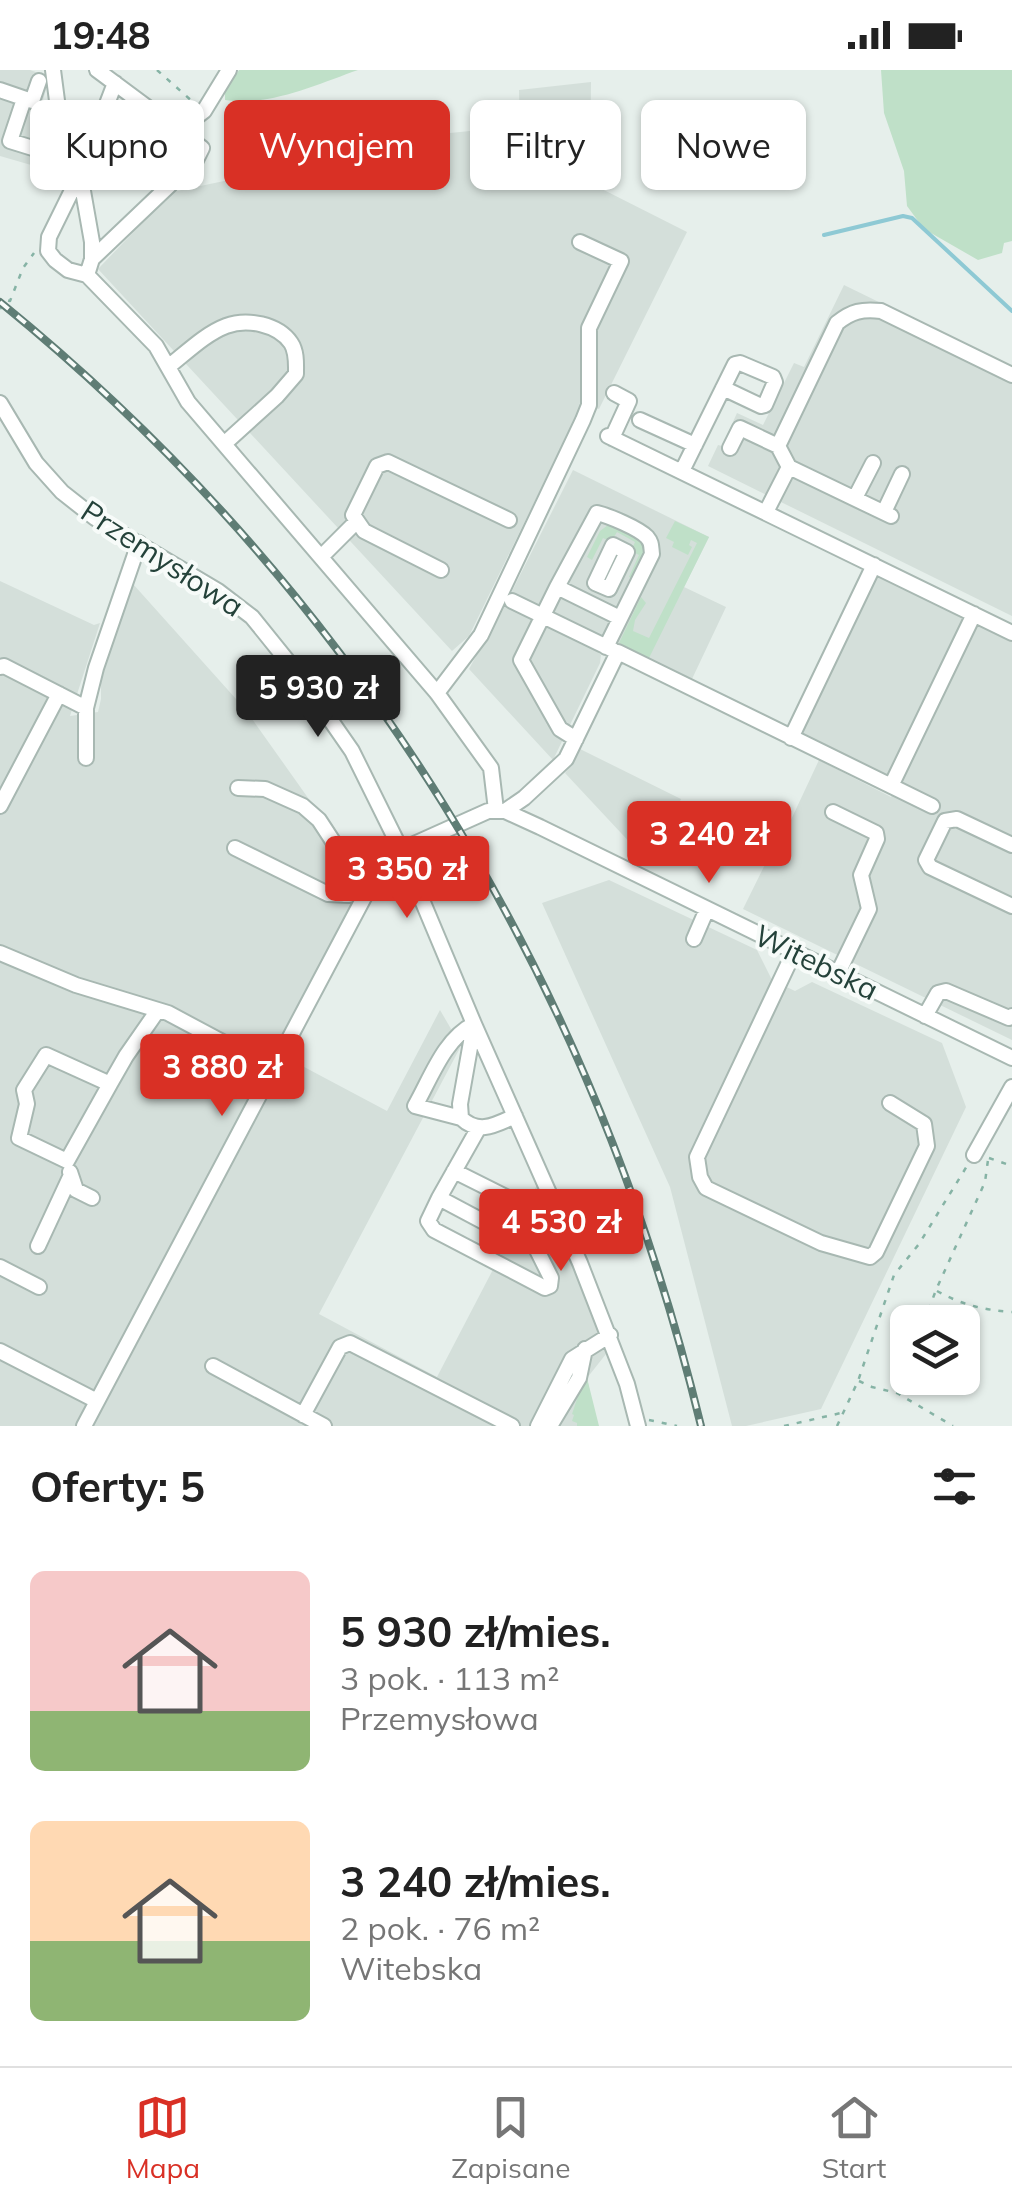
<!DOCTYPE html>
<html lang="pl">
<head>
<meta charset="utf-8">
<style>
  body { margin:0; font-family:Mulish,sans-serif; background:#f2f2f2; color:#222; height:100vh; display:flex; flex-direction:column; font-size:38px; white-space:nowrap }
  * { box-sizing:border-box; margin:0 }
  p { font-size:32px; color:#767676 }
  .icon { flex:none; width:55px; height:55px; fill:none; stroke:currentColor; stroke-width:2; stroke-linecap:round; stroke-linejoin:round }
  .map { position:relative; height:1356px; overflow:hidden }
  .drawer { display:flex; flex-direction:column; background:#fff; flex:1 }
  .drawer>* { flex:none }
  .guide { position:absolute; left:30px; top:30px; width:952px; height:90px; display:flex; gap:20px }
  .controls { position:absolute; left:890px; top:1235px; display:grid; gap:20px }
  .controls a { display:grid; place-items:center; width:90px; height:90px; border-radius:15px; background:#fff; box-shadow:0 2px 8px #0004; font-size:50px }
  .price { position:absolute; translate:-50% -85px; padding:0 22px; border-radius:10px; background:#d93025; color:#fff; font-size:32px; line-height:65px; filter:drop-shadow(0 2px 5px #0008) }
  .price::after { content:''; position:absolute; left:50%; top:60px; width:30px; height:22px; margin-left:-15px; background:inherit; clip-path:polygon(0 0,100% 0,50% 100%) }
  .price.current { background:#222; color:#fff }
  ul { padding:0; list-style:none }
  li { display:flex; align-items:center; gap:30px; height:250px; padding:0 30px }
  li span { display:grid; place-items:center; flex:none; width:280px; height:200px; border-radius:15px; color:#555 }
  li>.icon { margin-inline-start:auto }
  span .icon { width:120px; height:120px; fill:#fffc; stroke-width:1 }
  li b { font-size:42px }
  h2 { display:flex; justify-content:space-between; align-items:center; height:120px; padding:0 30px; font-size:42px }
  .tag { padding:0 35px; border-radius:15px; background:#fff; box-shadow:0 2px 8px #0004; font-size:35px; line-height:90px }
  .tag.current { background:#d93025; color:#fff }
  .status { display:flex; justify-content:space-between; align-items:center; height:70px; padding:0 50px; background:#fff; direction:ltr }
  .status svg { height:28px; fill:currentColor }
  .tabs { display:flex; justify-content:space-around; align-items:center; height:140px; border-top:2px solid #e0e0e0; background:#fff; font-size:28px; color:#767676 }
  .tabs a { display:grid; justify-items:center; gap:5px }
  .tabs .current { color:#d93025 }
  .map>svg:first-child { display:block }
</style>
</head>
<body>
<div class="status"><b>19:48</b><svg viewBox="0 0 49 12"><path d="M0 12V9h3v3zM5 12V6h3v6zM10 12V3h3v9zM15 12V0h3v12zM26 1h20v11H26zM47 4h2v5h-2z"/></svg></div>
<div class="map">
<svg width="1012" height="1356" viewBox="0 0 1012 1356">
  <rect width="100%" height="100%" fill="#e6efeb"/>
  <path fill="#d4dfda" d="M0,0H30L50,7L34,59L47,66L38,97L0,86Z
    M591,12L590,113L687,162L599,339L582,334L469,566L452,581L98,199L172,122L450,63L470,61L481,69L520,64L519,20Z
    M844,215L1012,297V546L708,396L718,375L722,376L737,343L763,355L794,293L804,297Z
    M573,400L709,467L684,517L726,537L692,609L601,565L594,579L601,585L600,593L553,690L469,599L512,521Z
    M877,505L1012,572V970L743,839L778,768L782,769L819,690L891,727L899,711L801,664Z
    M0,511L94,555L100,553L70,646L98,642L101,629V608L133,514L245,639L340,773L353,836L293,948L291,990L387,1041L440,940L461,976L319,1244L437,1307L537,1115L603,1268L606,1284L587,1308L597,1356H0Z
    M580,679L681,729L649,793L565,703L574,692Z
    M609,810L757,880L772,910L795,921L812,912L942,973L966,1037L821,1339L746,1356H732L670,1117L542,833Z"/>
  <path fill="#bfe0c8" d="M239,0H358C318,14 269,37 225,30V22Z
    M881,0H1012V171L1004,173L1002,183L978,190L924,159L907,136L904,101L884,43Z
    M675,451L709,467L649,588L619,573L641,527L646,533L635,550L633,561L649,568L697,473L691,470L689,475L692,477L688,485L672,477L674,472L666,468Z
    M608,455L616,456L645,472L647,484L634,509L629,507L639,485L631,481L635,472L617,462L611,472L603,468L592,490L587,487L600,461Z
    M585,1305L587,1308L599,1356H577V1353L572,1351L574,1345L572,1344Z"/>
  <g fill="none" stroke-linecap="round" stroke-linejoin="round">
    <path stroke="#8ec9d4" stroke-width="4" d="M824,165L903,146L912,148L1012,241"/>
    <defs>
      <path id="minor" d="M53,0L59,46L80,104L49,167L48,181L55,190L68,200L87,205L156,276L188,332L437,623L491,698L496,740
        M0,20L32,31L39,11
        M24,29L10,71L39,80
        M181,63L191,51L204,41L229,0
        M92,189V172L80,104L115,13
        M87,205L92,189L196,90L202,78L97,0
        M168,297C186,283 205,264 226,256C247,248 278,254 291,273C297,282 296,294 296,304L277,326L224,374
        M0,333L36,393L62,422L95,448L218,521L252,547L302,609L352,681L401,780L474,954L580,1193L627,1314L638,1356
        M640,350L695,375
        M608,366L1012,563
        M612,368L629,331L614,323
        M730,378L740,358L778,376
        M789,397L891,446
        M682,401L735,294L740,293L773,307L775,312L765,335L761,336L723,318
        M855,428L873,393
        M766,442L789,397L778,376L837,253C852,241 862,239 881,241L1012,305
        M884,442L902,404
        M613,475L627,482L609,519L595,513Z
        M321,487L356,452
        M441,500L364,461L353,445L377,396L388,392L509,450
        M557,517L521,590L560,659L576,669
        M512,531L613,580
        M606,577L652,484C651,476 652,473 647,467C638,458 609,446 597,443L557,517L620,548
        M0,597L4,596L86,638
        M437,623L481,565L583,350L589,335V258L621,191L580,172
        M791,668L874,495
        M86,688V638L96,598L139,473
        M891,716L974,544
        M238,718L265,719L303,736L319,750L336,776L344,825
        M0,736L59,624
        M505,741L524,728L566,689L618,582L932,736
        M833,742L876,763L877,769L861,805L869,839L838,903
        M1012,775L957,749L945,751L926,790L930,797L1012,836
        M235,778L328,824L349,825
        M694,869L707,839
        M794,882L697,1087L700,1107L706,1118L821,1173L870,1187L876,1182L927,1076L924,1054L890,1033
        M0,883L76,915L168,943L273,999
        M925,946L938,923L946,921L1009,948L1012,946
        M474,954C444,969 431,1008 415,1036L461,1048C479,1065 495,1055 515,1046
        M110,1014L67,1091L19,1068L27,1034L24,1020L46,985L110,1014L126,986L158,940
        M461,1048L460,1034L474,955
        M974,1085L1012,1017
        M454,1101L512,1130L531,1168L518,1170L439,1128L478,1059
        M70,1102L76,1120L92,1128
        M439,1128L428,1151L434,1160L545,1218L550,1216L551,1208L531,1168
        M38,1176L71,1105
        M0,1197L39,1217
        M0,1281L97,1331
        M213,1296L324,1356
        M303,1345L340,1277L350,1273L512,1356
        M84,1356L378,801L390,787L401,780L488,741H505L540,757L1012,988
        M538,1356L572,1289L610,1265
        M550,1356L579,1308L585,1279"/>
    </defs>
    <use href="#minor" stroke="#a8b8b2" stroke-width="18"/>
    <path stroke="#86b3a5" stroke-width="2.5" stroke-dasharray="5 8" stroke-linecap="butt" d="M157,0L193,32
      M0,239L6,230L10,231L23,198L34,183
      M989,1088L1012,1096
      M937,1221C962,1235 984,1240 1012,1242
      M924,1252L936,1220L985,1112L988,1090
      M859,1311L872,1317L897,1323L953,1356
      M898,1322L908,1296
      M649,1350L677,1356
      M784,1356L841,1343
      M837,1356L858,1311L894,1205L919,1174L967,1096"/>
    <use href="#minor" stroke="#fff" stroke-width="14"/>
    <defs>
      <path id="rail" d="M0,232C358,523 593,909 701,1356"/>
    </defs>
    <use href="#rail" stroke="#5f7d75" stroke-width="8"/>
    <use href="#rail" stroke="#f7fbf9" stroke-width="4" stroke-dasharray="11" stroke-linecap="butt"/>
  </g>
  <g text-anchor="middle" stroke-width="8" stroke-linejoin="round" paint-order="stroke">
    <g font-size="30" fill="#24423a" stroke="#f7fbf9">
      <text transform="translate(162 489) rotate(33)" y="10">Przemysłowa</text>
      <text transform="translate(816 893) rotate(26)" y="10">Witebska</text>
    </g>
  </g>
</svg>
<div class="controls">
<a><svg class="icon" aria-label="layers" viewBox="0 0 24 24"><path d="M12 4l9 5-9 5-9-5zM3 14l9 5 9-5"/></svg></a>
</div>
<b class="price current" style="left:318px;top:670px">5 930 zł</b>
<b class="price" style="left:709px;top:816px">3 240 zł</b>
<b class="price" style="left:407px;top:851px">3 350 zł</b>
<b class="price" style="left:222px;top:1049px">3 880 zł</b>
<b class="price" style="left:561px;top:1204px">4 530 zł</b>
<div class="guide">
<a class="tag">Kupno</a>
<a class="tag current">Wynajem</a>
<a class="tag">Filtry</a>
<a class="tag">Nowe</a>
</div>
</div>
<section class="drawer">
<h2>Oferty: 5<svg class="icon" aria-label="filters" viewBox="0 0 24 24"><path d="M4 7h16M4 17h16"/><circle cx="9" cy="7" r="2"/><circle cx="15" cy="17" r="2"/></svg></h2>
<ul>
<li><span style="background:linear-gradient(#f6c9c9 70%,#8fb573 0)"><svg class="icon" aria-label="home" viewBox="0 0 24 24"><path d="M3 11l9-7 9 7M6 9v11h12V9"/></svg></span><div><b>5 930 zł/mies.</b><p>3 pok. · 113 m²</p><p>Przemysłowa</p></div></li>
<li><span style="background:linear-gradient(#ffd9b3 60%,#8fb573 0)"><svg class="icon" aria-label="home" viewBox="0 0 24 24"><path d="M3 11l9-7 9 7M6 9v11h12V9"/></svg></span><div><b>3 240 zł/mies.</b><p>2 pok. · 76 m²</p><p>Witebska</p></div></li>
</ul>
</section>
<nav class="tabs">
<a class="current"><svg class="icon" aria-label="map" viewBox="0 0 24 24"><path d="M3 6l6-2 6 2 6-2v14l-6 2-6-2-6 2zM9 4v14M15 6v14"/></svg>Mapa</a>
<a><svg class="icon" aria-label="saved" viewBox="0 0 24 24"><path d="M7 4h10v16l-5-4-5 4z"/></svg>Zapisane</a>
<a><svg class="icon" aria-label="home" viewBox="0 0 24 24"><path d="M3 11l9-7 9 7M6 9v11h12V9"/></svg>Start</a>
</nav>
</body>
</html>
